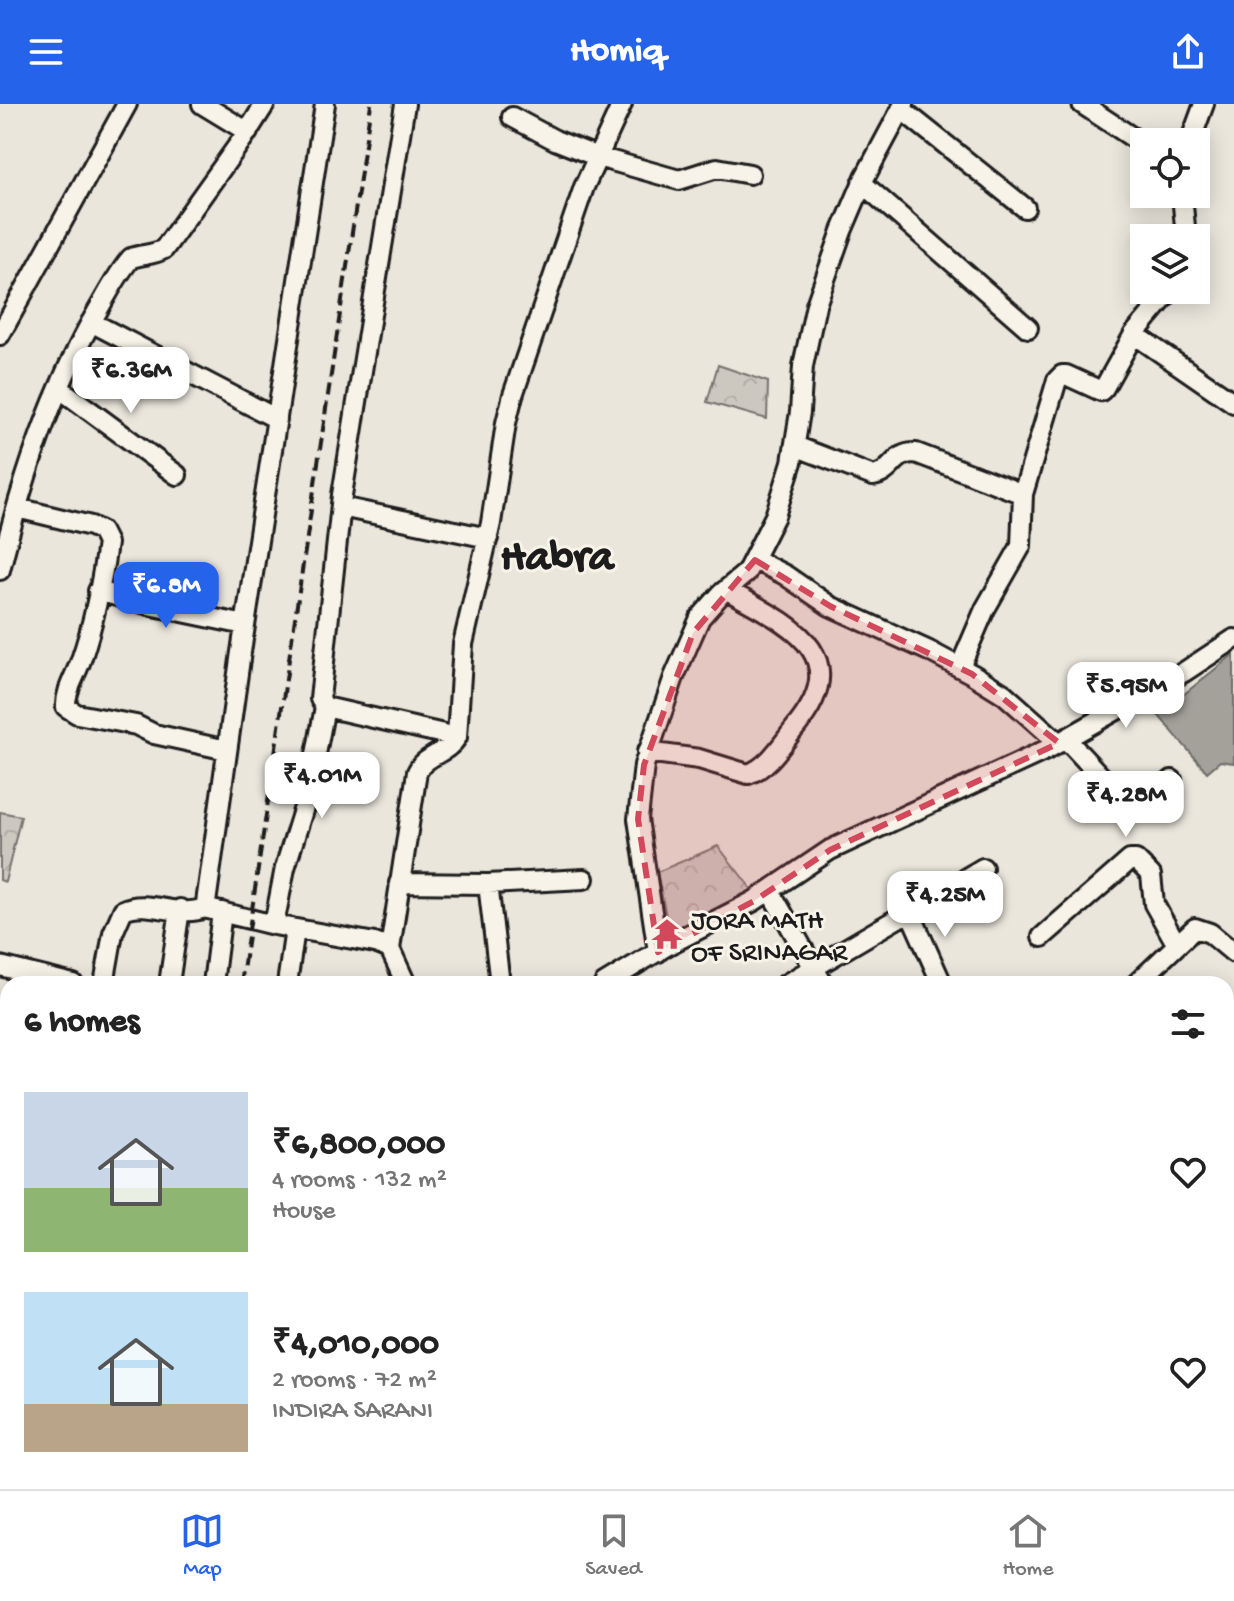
<!DOCTYPE html>
<html lang="en">
<head>
<meta charset="utf-8">
<style>
  body { margin:0; font-family:"Gochi Hand",sans-serif; background:#f6f6f6; color:#222; height:100vh; display:flex; flex-direction:column; font-size:30px; white-space:nowrap }
  * { box-sizing:border-box; margin:0 }
  p { font-size:26px; color:#767676 }
  .icon { flex:none; width:44px; height:44px; fill:none; stroke:currentColor; stroke-width:2; stroke-linecap:round; stroke-linejoin:round }
  .map { position:relative; flex:1; overflow:hidden }
  .panel { position:absolute; left:0px; top:872px; width:1234px; height:514px; display:flex; flex-direction:column; background:#fff; border-radius:24px 24px 0 0; box-shadow:0 4px 20px #0003 }
  .panel>* { flex:none }
  .controls { position:absolute; left:1130px; top:24px; display:grid; gap:16px }
  .controls a { display:grid; place-items:center; width:80px; height:80px; border-radius:0px; background:#fff; box-shadow:0 4px 20px #0003; font-size:40px }
  .price { position:absolute; translate:-50% -68px; padding:0 18px; border-radius:16px; background:#fff; color:#222; font-size:26px; line-height:52px; filter:drop-shadow(0 2px 4px #0008) }
  .price::after { content:''; position:absolute; left:50%; top:48px; width:24px; height:18px; margin-left:-12px; background:inherit; clip-path:polygon(0 0,100% 0,50% 100%) }
  .price.current { background:#2563eb; color:#fff }
  ul { padding:0; list-style:none }
  li { display:flex; align-items:center; gap:24px; height:200px; padding:0 24px }
  li span { display:grid; place-items:center; flex:none; width:224px; height:160px; border-radius:0px; color:#555 }
  li>.icon { margin-inline-start:auto }
  span .icon { width:96px; height:96px; fill:#fffc; stroke-width:1 }
  li b { font-size:34px }
  h2 { display:flex; justify-content:space-between; align-items:center; height:96px; padding:0 24px; font-size:34px }
  header { display:flex; justify-content:space-between; align-items:center; height:104px; padding:0 24px; background:#2563eb; color:#fff; font-size:36px; font-weight:700 }
  .tabs { display:flex; justify-content:space-around; align-items:center; height:112px; border-top:2px solid #e0e0e0; background:#fff; font-size:22px; color:#767676 }
  .tabs a { display:grid; justify-items:center; gap:4px }
  .tabs .current { color:#2563eb }
  .map>svg:first-child { display:block }
</style>
</head>
<body>
<header><svg class="icon" aria-label="menu" viewBox="0 0 24 24"><path d="M4 6h16M4 12h16M4 18h16"/></svg>Homiq<svg class="icon" aria-label="share" viewBox="0 0 24 24"><path d="M12 15V3M7 8l5-5 5 5M5 13v7h14v-7"/></svg></header>
<div class="map">
<svg width="1234" height="1385" viewBox="0 0 1234 1385">
  <defs>
    <pattern id="park-crowns" width="20" height="18" patternUnits="userSpaceOnUse" patternTransform="scale(2)"><rect width="20" height="18" fill="#ccc8c0"/><path d="M2 6a3 3 0 1 1 6 0M12 15a3 3 0 1 1 6 0" fill="none" stroke="#afaba4"/></pattern>
  </defs>
  <rect width="100%" height="100%" fill="#eae6dc"/>
  <filter id="ink" filterUnits="userSpaceOnUse"><feTurbulence type="fractalNoise" baseFrequency=".0125" numOctaves="2"/><feDisplacementMap in="SourceGraphic" scale="16" xChannelSelector="R" yChannelSelector="G"/><feConvolveMatrix kernelMatrix="1 2 1 2 8 2 1 2 1" color-interpolation-filters="sRGB"/></filter>
  <g filter="url(#ink)">
    <path fill="url(#park-crowns)" stroke="#74726e" stroke-width="2" d="M718,261L768,278L767,315L707,298Z
      M0,708L21,712L5,778L0,776Z
      M718,742L757,792L670,832L657,768Z"/>
    <path fill="#a3a19a" stroke="#6d6c68" stroke-width="2" d="M1234,550V659L1220,657L1207,668L1158,611Z"/>
    <g fill="none" stroke-linecap="round" stroke-linejoin="round">
      <defs>
        <path id="minor" d="M202,0L248,28
          M405,0L342,391L320,595L325,603L457,633
          M1082,0L1144,41
          M901,5L1025,104
          M512,13L555,36L598,53L679,76L717,64L750,70
          M1190,38L1204,0
          M862,79L1028,224
          M1182,90L1186,134
          M91,218L277,315
          M1134,230L1234,299
          M0,231L127,0
          M59,284L177,371
          M795,342L873,372C893,369 893,348 916,349L1023,390
          M341,403L488,434
          M17,404L91,422L101,427L107,439C102,478 94,518 81,556C76,571 65,587 66,603L77,610L136,621L154,630L227,646
          M755,456L785,471L830,502L929,547L972,570L1004,590L1059,639
          M0,466C22,376 51,287 98,206C108,189 118,169 131,154C143,150 154,151 164,145L244,33L265,0
          M98,487L149,501L245,521
          M960,563L985,505L1021,442L1023,390L1057,276L1062,271H1066L1101,287L1104,284L1134,230L1171,186
          M1066,635L1132,706L1142,704L1172,676
          M647,648L699,655L748,670C769,663 782,640 795,624C858,548 785,519 727,486
          M399,779L488,780L584,775
          M488,780L500,880
          M770,787L823,880
          M204,804L274,821L375,839L390,845L406,880
          M909,806L942,880
          M274,821L285,764L309,687L325,603
          M1042,833L1130,756H1136L1151,771L1154,800L1177,841
          M390,845L417,668C426,650 447,650 457,633L463,540L491,419L506,319L513,291L584,83L622,0
          M658,848L638,715L644,661L674,573L700,514L721,490L746,469L775,412L792,358L800,308L803,262L816,201L842,127L865,73L904,0
          M0,862L73,880
          M104,880L113,829L123,806C148,794 180,815 204,804L206,799L241,548L325,0
          M169,880L180,805
          M213,880L222,808
          M287,880L295,825
          M604,880L668,841L754,797L830,746L1046,646L1184,568L1234,535
          M786,880L983,764
          M1136,880L1195,824L1210,829L1234,849
          M0,1026H8
          M1226,1037L1234,1041
          M1226,1114L1234,1081
          M1226,1163L1234,1174
          M1226,1263L1234,1268
          M0,1271L8,1265
          M1226,1317L1234,1306
          M1226,1340L1234,1346
          M444,1378L449,1385
          M608,1378L616,1385
          M1078,1378L1086,1385
          M34,1385L35,1378
          M121,1385L123,1378
          M274,1385L276,1378
          M514,1385L524,1378
          M585,1385L593,1378
          M675,1385L680,1378
          M937,1385L941,1378
          M1176,1385L1181,1378"/>
      </defs>
      <use href="#minor" stroke="#1c1c1c" stroke-width="24"/>
      <use href="#minor" stroke="#f7f3e8" stroke-width="18"/>
      <path stroke="#1c1c1c" stroke-width="4" stroke-dasharray="12 6" stroke-linecap="butt" d="M241,880L371,0
        M151,1385L152,1378"/>
    </g>
  </g>
  <path fill="#d1495b" fill-opacity="0.2" stroke="#d1495b" stroke-width="6" stroke-dasharray="16 10" stroke-linejoin="round" d="M755,456L830,502L972,570L1059,639L830,746L754,797L658,848L638,715L644,661L693,529Z"/>
  <defs>
    <symbol id="temple-bare" viewBox="-9 -9 18 18"><path d="M0-6L5-2H3V0L6.5 2.5H4V6H1.5V3h-3V6H-4V2.5H-6.5L-3 0V-2H-5Z" fill="#d1495b" stroke="#f7f3e8" stroke-width="2.5" paint-order="stroke"/></symbol>
  </defs>
  <g fill-rule="evenodd">
    <use href="#temple-bare" x="645" y="808" width="44" height="44"/>
  </g>
  <g text-anchor="middle" stroke-width="6" stroke-linejoin="round" paint-order="stroke">
    <g font-size="28" fill="#1c1c1c" stroke="#f7f3e8" text-anchor="start">
      <text x="691" y="824">JORA MATH<tspan x="691" dy="32">OF SRINAGAR</tspan></text>
    </g>
    <g font-size="44" font-weight="bold" fill="#1c1c1c" stroke="#f7f3e8">
      <text x="557" y="464">Habra</text>
    </g>
  </g>
</svg>
<div class="controls">
<a><svg class="icon" aria-label="locate" viewBox="0 0 24 24"><circle cx="12" cy="12" r="6"/><path d="M12 2v4M12 18v4M2 12h4M18 12h4"/></svg></a>
<a><svg class="icon" aria-label="layers" viewBox="0 0 24 24"><path d="M12 4l9 5-9 5-9-5zM3 14l9 5 9-5"/></svg></a>
</div>
<b class="price" style="left:131px;top:311px">₹6.36M</b>
<b class="price current" style="left:166px;top:526px">₹6.8M</b>
<b class="price" style="left:1126px;top:626px">₹5.95M</b>
<b class="price" style="left:322px;top:716px">₹4.01M</b>
<b class="price" style="left:1126px;top:735px">₹4.28M</b>
<b class="price" style="left:945px;top:835px">₹4.25M</b>
<section class="panel">
<h2>6 homes<svg class="icon" aria-label="filters" viewBox="0 0 24 24"><path d="M4 7h16M4 17h16"/><circle cx="9" cy="7" r="2"/><circle cx="15" cy="17" r="2"/></svg></h2>
<ul>
<li><span style="background:linear-gradient(#c9d6e8 60%,#8fb573 0)"><svg class="icon" aria-label="home" viewBox="0 0 24 24"><path d="M3 11l9-7 9 7M6 9v11h12V9"/></svg></span><div><b>₹6,800,000</b><p>4 rooms · 132 m²</p><p>House</p></div><svg class="icon" aria-label="heart" viewBox="0 0 24 24"><path d="M12 20l-8-8c-3-5 5-10 8-4 3-6 11-1 8 4z"/></svg></li>
<li><span style="background:linear-gradient(#bfe0f5 70%,#b9a48a 0)"><svg class="icon" aria-label="home" viewBox="0 0 24 24"><path d="M3 11l9-7 9 7M6 9v11h12V9"/></svg></span><div><b>₹4,010,000</b><p>2 rooms · 72 m²</p><p>INDIRA SARANI</p></div><svg class="icon" aria-label="heart" viewBox="0 0 24 24"><path d="M12 20l-8-8c-3-5 5-10 8-4 3-6 11-1 8 4z"/></svg></li>
</ul>
</section>
</div>
<nav class="tabs">
<a class="current"><svg class="icon" aria-label="map" viewBox="0 0 24 24"><path d="M3 6l6-2 6 2 6-2v14l-6 2-6-2-6 2zM9 4v14M15 6v14"/></svg>Map</a>
<a><svg class="icon" aria-label="saved" viewBox="0 0 24 24"><path d="M7 4h10v16l-5-4-5 4z"/></svg>Saved</a>
<a><svg class="icon" aria-label="home" viewBox="0 0 24 24"><path d="M3 11l9-7 9 7M6 9v11h12V9"/></svg>Home</a>
</nav>
</body>
</html>
